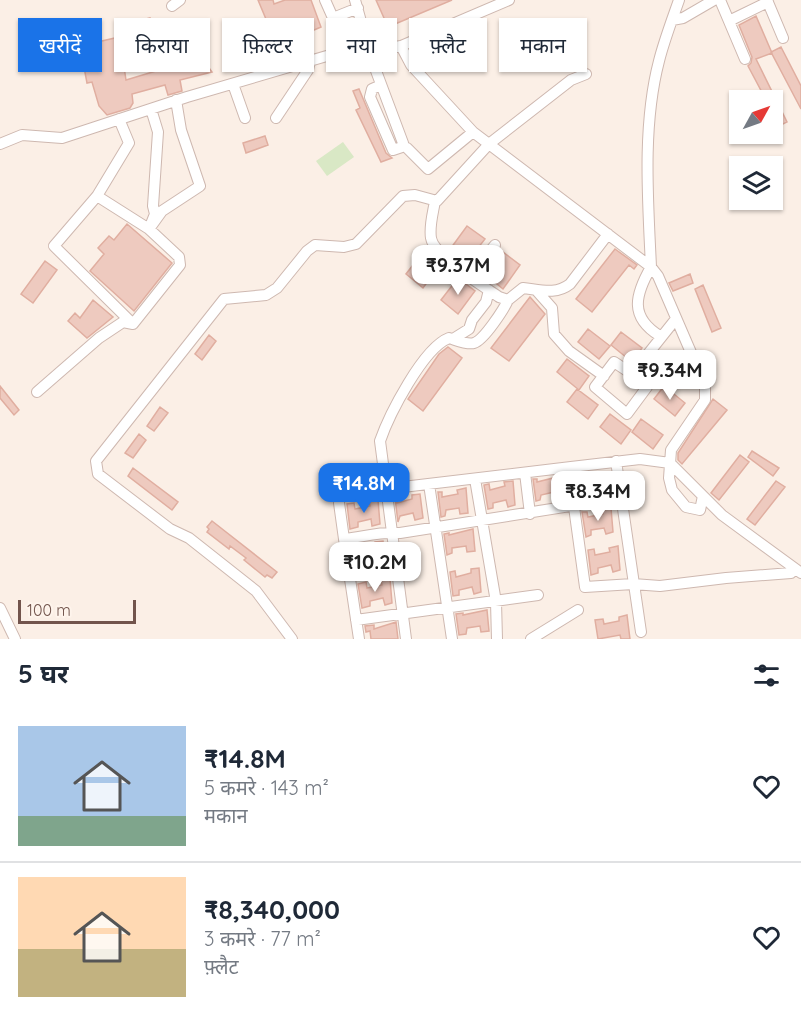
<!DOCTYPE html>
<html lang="hi">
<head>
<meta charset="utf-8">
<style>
  body { margin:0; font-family:Quicksand,"Noto Sans Devanagari",sans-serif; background:#f6f6f7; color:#1f2937; height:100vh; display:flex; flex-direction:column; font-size:22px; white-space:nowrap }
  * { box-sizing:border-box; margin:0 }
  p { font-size:20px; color:#747a83 }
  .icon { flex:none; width:33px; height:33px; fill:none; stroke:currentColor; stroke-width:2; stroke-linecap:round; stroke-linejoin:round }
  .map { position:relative; height:639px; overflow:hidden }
  .sheet { display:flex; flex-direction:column; background:#fff; flex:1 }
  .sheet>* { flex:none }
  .top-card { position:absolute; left:18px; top:18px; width:765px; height:54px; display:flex; gap:12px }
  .needle { width:39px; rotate:50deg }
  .tools { position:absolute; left:729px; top:90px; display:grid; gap:12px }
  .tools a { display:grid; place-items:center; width:54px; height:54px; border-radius:0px; background:#fff; box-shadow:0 2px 4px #0004; font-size:30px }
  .scale { position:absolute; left:18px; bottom:15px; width:118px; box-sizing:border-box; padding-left:6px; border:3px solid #72544c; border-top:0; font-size:16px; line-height:21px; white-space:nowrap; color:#72544c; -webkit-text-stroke:4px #fef4ec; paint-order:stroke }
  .price { position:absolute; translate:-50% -51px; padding:0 14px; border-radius:12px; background:#fff; color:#222; font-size:20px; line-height:39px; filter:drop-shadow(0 2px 3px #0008) }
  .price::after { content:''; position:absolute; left:50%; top:36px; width:18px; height:14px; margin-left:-9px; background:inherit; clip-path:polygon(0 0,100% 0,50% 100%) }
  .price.active { background:#1a73e8; color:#fff }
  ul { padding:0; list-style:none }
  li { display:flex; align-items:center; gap:18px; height:150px; padding:0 18px }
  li+li { border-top:2px solid #e0e1e3 }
  li span { display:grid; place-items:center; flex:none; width:168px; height:120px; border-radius:0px; color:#555 }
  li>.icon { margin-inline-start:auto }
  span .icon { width:72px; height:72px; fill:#fffc; stroke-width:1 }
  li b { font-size:26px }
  h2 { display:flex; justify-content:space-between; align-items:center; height:72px; padding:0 18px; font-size:26px }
  .chip { padding:0 21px; border-radius:0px; background:#fff; box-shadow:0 2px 4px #0004; font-size:21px; line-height:54px }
  .chip.active { background:#1a73e8; color:#fff }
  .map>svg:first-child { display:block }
</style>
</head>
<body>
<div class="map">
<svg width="801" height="639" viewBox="0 0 801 639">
  <rect width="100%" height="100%" fill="#fbefe6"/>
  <path fill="#d9e8c5" d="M343,142L354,157L327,176L316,161Z"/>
  <path fill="#eecabf" stroke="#e0aea0" stroke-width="1.5" fill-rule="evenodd" d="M258,0H273L274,4L285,0H311L321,27L307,33L300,19L283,25L293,50L281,55Z
    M376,0H452L388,27Z
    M756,16L772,53L756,59L787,122L777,127L773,119L772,100H766L748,66L751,63L752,57L739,25Z
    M150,18L155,35L191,26L199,54L212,72L180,80L182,91L168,95L165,85L132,94L133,103L130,108L107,115L99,106L92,82L87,83L80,46L115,38L119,52H140L137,39L147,37L142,20ZM156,37L171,38L175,54L183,53L186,62L126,80L123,60L140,53L142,63L162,58Z
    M781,47L801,86V109L771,52Z
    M359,89L386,153L392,158L381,162L356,110L360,108L353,91Z
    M265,136L268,145L246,153L243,143Z
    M127,224L172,263L134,311L90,271L104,254L98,248L109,236L114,240Z
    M467,226L485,239L467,262L451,248Z
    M615,249L637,265L634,269L629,265L592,312L576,299Z
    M423,252L440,265L423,288L406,274Z
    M503,252L520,265L503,289L486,275Z
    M45,261L57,270L33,303L21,294Z
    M690,274L693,283L673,291L669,283Z
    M458,278L475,291L458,314L441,300Z
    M703,285L721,328L712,332L695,289Z
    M530,297L545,314L509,361L491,348Z
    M93,300L113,317L87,338L68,321L75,313L80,318Z
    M588,329L610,346L599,359L578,342Z
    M621,332L642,348L632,362L611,345Z
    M209,335L216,341L202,360L195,354Z
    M448,347L462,358L423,411L408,399L439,354Z
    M654,358L675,373L665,387L644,371Z
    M567,359L589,376L579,390L557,372Z
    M0,386L19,410L14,415L0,398Z
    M664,386L685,403L675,416L654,399Z
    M577,389L598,405L588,419L567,402Z
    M713,399L727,410L682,464L678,460V453Z
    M160,407L168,413L154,431L147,426Z
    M610,414L631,430L621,444L600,427Z
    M641,419L663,435L653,449L632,432Z
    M139,434L146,440L133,458L125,453Z
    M752,451L779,468L773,476L748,457Z
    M740,455L749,462L719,500L711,493Z
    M133,468L178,502L172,510L128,476Z
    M561,476L563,497L555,499L554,492L541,495L540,500L536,501L533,479H537V482Z
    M513,481L515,505L508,507L506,500L493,503V508L488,509L484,485L489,484L490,490L505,486L504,482Z
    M776,481L785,487L755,525L747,519Z
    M466,488L468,513L460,514L459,508L446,510L445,516L441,517L438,492H442V497L458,494L457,490Z
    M420,494L423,518L415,520L413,513L400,516L398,522L395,498L397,503L412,499V495Z
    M378,500L380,524L372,526L371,519L358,522V527L350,529L347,504L354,503L355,509L370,506L369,501Z
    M611,508L613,532L606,534L604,528L591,530V535L586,537L582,512H587L588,517L603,514L602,510Z
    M212,521L277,572L272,578L267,575L265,577L244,560L246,558L230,546L229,549L207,532L209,529L207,527Z
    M473,529L475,551L467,552L466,546L452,548V553L447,555L444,534L449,533V535Z
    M383,541L386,565L378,566L377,560L363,562V568L356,569L353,545L360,544V550L375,546V542Z
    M618,546L620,570L613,572L611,565L598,568V573L591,575L588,550L594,549L595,555L610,552L609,548Z
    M479,568L481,592L474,594L472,587L459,590V595L453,596L450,572L455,571L456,577L471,573V569Z
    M390,579L392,603L385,605L383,598L370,601V606L362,608L358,584L366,582L367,588L382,585L381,580Z
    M487,610L489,631L481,632L480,626L467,628L466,634L459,635L456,614L463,613V615Z
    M627,615L630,639H621L620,635L598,639L595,620L603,619L604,624L619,621V617Z
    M396,622L398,639H371L370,631L366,632L365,626L374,625V629Z"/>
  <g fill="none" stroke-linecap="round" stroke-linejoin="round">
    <defs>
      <path id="minor" d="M325,0L333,18L358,8
        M355,0L362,25L371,43L389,48L401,46L509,0
        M679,0C672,20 664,41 659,61C642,126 648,201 651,267L658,276L705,385V400L671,450L669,478L672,490L686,507L700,510L703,496
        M720,0L745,59
        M767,0L783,38
        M172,6L180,0
        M672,20L683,18L714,0
        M729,21L768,2
        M366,44L403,143L402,147L393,150L370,97L372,89L381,85
        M401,46L411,65L473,132L651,267C635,295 629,317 660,336
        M233,84L245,118
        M276,118L308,70L310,61
        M119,119L129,143L97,196L54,246L133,324
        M0,144L22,135L62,138L187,97L371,43
        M407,148L428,169L473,132
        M97,196L149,229L155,214L153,206L158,132L151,109
        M435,201C433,213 429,226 431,238C434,256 483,286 499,297L508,300L523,288C541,290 556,295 570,284L608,234
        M470,275L495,245
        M536,290L552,308L554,334L569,351L604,376
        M453,339L469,329L472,320L486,302L489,290
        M632,374L647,387L627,414L595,387L614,362L632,374L675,320
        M37,392L99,338L123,322L133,324L180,265L179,257L149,229L162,211L200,186L181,130L176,100
        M616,461L641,632
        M525,473L530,514
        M475,479L496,602L497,639
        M429,484L452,639
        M386,489L571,467
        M339,503L344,539C363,537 382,531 400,533L621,498
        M344,539L359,639
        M791,573L726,578L660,586L633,584L585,587L574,507L571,467L640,459L670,463L722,515L801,573
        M0,608L15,639
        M356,620L538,595
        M292,639L256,591L189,538L170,529L98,474L96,461L224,299L266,295L277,288L307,251L315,245L344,247L356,244L403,196L415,195L437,201L489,144L571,80L586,74
        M406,639L380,441C389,415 423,348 449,338C456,340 467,345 474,343C484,340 504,309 508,300
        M531,639L578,610"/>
    </defs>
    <use href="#minor" stroke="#ceb8b0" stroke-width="12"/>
    <use href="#minor" stroke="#fff" stroke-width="10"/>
  </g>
</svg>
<div class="tools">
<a><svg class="needle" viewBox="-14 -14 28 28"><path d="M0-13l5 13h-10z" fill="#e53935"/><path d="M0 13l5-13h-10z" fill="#747a83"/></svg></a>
<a><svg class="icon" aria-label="layers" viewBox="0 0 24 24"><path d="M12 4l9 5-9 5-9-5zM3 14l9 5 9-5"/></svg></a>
</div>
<div class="scale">100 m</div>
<b class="price" style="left:458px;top:296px">₹9.37M</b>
<b class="price" style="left:670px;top:401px">₹9.34M</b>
<b class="price active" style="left:364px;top:514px">₹14.8M</b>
<b class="price" style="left:598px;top:522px">₹8.34M</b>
<b class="price" style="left:375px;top:593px">₹10.2M</b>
<div class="top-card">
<a class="chip active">खरीदें</a>
<a class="chip">किराया</a>
<a class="chip">फ़िल्टर</a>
<a class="chip">नया</a>
<a class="chip">फ़्लैट</a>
<a class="chip">मकान</a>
</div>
</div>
<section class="sheet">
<h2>5 घर<svg class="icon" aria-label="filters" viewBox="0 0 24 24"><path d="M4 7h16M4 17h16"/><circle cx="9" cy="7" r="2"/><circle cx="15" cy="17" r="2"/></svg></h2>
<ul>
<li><span style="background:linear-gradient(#a9c7e8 75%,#7fa58c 0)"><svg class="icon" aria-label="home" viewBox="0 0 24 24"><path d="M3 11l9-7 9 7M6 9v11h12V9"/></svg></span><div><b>₹14.8M</b><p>5 कमरे · 143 m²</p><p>मकान</p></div><svg class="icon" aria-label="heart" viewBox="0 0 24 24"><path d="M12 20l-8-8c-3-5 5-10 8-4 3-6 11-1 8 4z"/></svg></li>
<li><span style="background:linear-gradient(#ffd9b3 60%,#c2b280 0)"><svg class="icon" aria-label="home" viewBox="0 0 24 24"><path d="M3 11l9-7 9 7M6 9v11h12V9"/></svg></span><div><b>₹8,340,000</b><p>3 कमरे · 77 m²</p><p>फ़्लैट</p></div><svg class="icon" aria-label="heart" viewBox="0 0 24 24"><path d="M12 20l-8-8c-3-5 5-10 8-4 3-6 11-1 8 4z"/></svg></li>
</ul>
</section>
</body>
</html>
